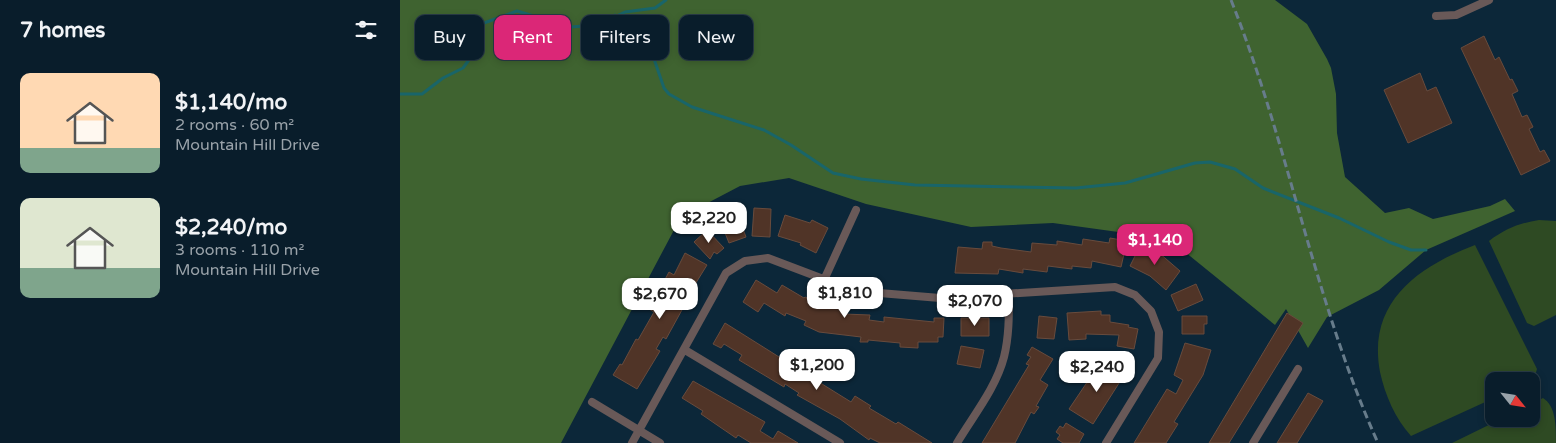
<!DOCTYPE html>
<html lang="en">
<head>
<meta charset="utf-8">
<style>
  body { margin:0; font-family:"Varela Round",sans-serif; background:#172a37; color:#f1f3f6; height:100vh; display:flex; flex-direction:column; font-size:19px; white-space:nowrap }
  * { box-sizing:border-box; margin:0 }
  p { font-size:16px; color:#99a2a9 }
  .icon { flex:none; width:28px; height:28px; fill:none; stroke:currentColor; stroke-width:2; stroke-linecap:round; stroke-linejoin:round }
  .map { position:relative; flex:1; overflow:hidden }
  .panel { display:flex; flex-direction:column; background:#091d2b; width:400px }
  .panel>* { flex:none }
  .guide { position:absolute; left:15px; top:15px; width:475px; height:45px; display:flex; gap:10px }
  .needle { width:32px; rotate:120deg }
  .buttons { position:absolute; left:1085px; top:372px; display:grid; gap:10px }
  .buttons a { display:grid; place-items:center; width:55px; height:55px; border-radius:10px; background:#091d2b; box-shadow:0 2px 8px #0003,0 0 0 1px #293b47; font-size:25px }
  .price { position:absolute; translate:-50% -42px; padding:0 11px; border-radius:10px; background:#fff; color:#222; font-size:16px; line-height:32px; filter:drop-shadow(0 1px 2px #0008) }
  .price::after { content:''; position:absolute; left:50%; top:30px; width:15px; height:11px; margin-left:-8px; background:inherit; clip-path:polygon(0 0,100% 0,50% 100%) }
  .price.on { background:#db2777; color:#fff }
  ul { padding:0; list-style:none }
  li { display:flex; align-items:center; gap:15px; height:125px; padding:0 20px }
  li span { display:grid; place-items:center; flex:none; width:140px; height:100px; border-radius:10px; color:#555 }
  li>.icon { margin-inline-start:auto }
  span .icon { width:60px; height:60px; fill:#fffc; stroke-width:1 }
  li b { font-size:21px }
  h2 { display:flex; justify-content:space-between; align-items:center; height:60px; padding:0 20px; font-size:21px }
  .tag { padding:0 18px; border-radius:10px; background:#091d2b; box-shadow:0 2px 8px #0003,0 0 0 1px #293b47; font-size:18px; line-height:45px }
  .tag.on { background:#db2777; color:#fff }
  main { display:flex; flex:1; min-height:0 }
  .map>svg:first-child { display:block }
</style>
</head>
<body>
<main>
<section class="panel">
<h2>7 homes<svg class="icon" aria-label="filters" viewBox="0 0 24 24"><path d="M4 7h16M4 17h16"/><circle cx="9" cy="7" r="2"/><circle cx="15" cy="17" r="2"/></svg></h2>
<ul>
<li><span style="background:linear-gradient(#ffd9b3 75%,#7fa58c 0)"><svg class="icon" aria-label="home" viewBox="0 0 24 24"><path d="M3 11l9-7 9 7M6 9v11h12V9"/></svg></span><div><b>$1,140/mo</b><p>2 rooms · 60 m²</p><p>Mountain Hill Drive</p></div></li>
<li><span style="background:linear-gradient(#dfe7d0 70%,#7fa58c 0)"><svg class="icon" aria-label="home" viewBox="0 0 24 24"><path d="M3 11l9-7 9 7M6 9v11h12V9"/></svg></span><div><b>$2,240/mo</b><p>3 rooms · 110 m²</p><p>Mountain Hill Drive</p></div></li>
</ul>
</section>
<div class="map">
<svg width="1156" height="443" viewBox="0 0 1156 443">
  <rect width="100%" height="100%" fill="#0c2739"/>
  <path fill="#2e4a23" d="M1139,220L1156,221V315L1134,326L1127,323L1089,241C1105,229 1119,223 1139,220Z
    M1075,245L1137,369L1134,379L1129,381H1094V398L1011,436C995,418 985,395 980,372C967,303 1017,267 1075,245Z
    M1143,398C1156,406 1156,426 1156,443H1052L1101,419H1131V404Z"/>
  <path fill="#3f6330" d="M0,0H875L907,24L927,59L931,68L936,94L937,133L945,177L985,213L1009,208L1033,219L1090,206L1105,199L1115,211L1026,250L979,290L927,317L908,348L886,309L875,325L769,239L653,223L571,227L466,204L389,178L340,186L300,207L274,230L161,443H0Z"/>
  <g fill="none" stroke-linecap="round" stroke-linejoin="round">
    <path stroke="#196569" stroke-width="3" d="M215,15L228,23L247,48L253,56L264,88L269,94L292,107L364,130L391,145L433,173L461,179L515,185L676,188L725,183L795,163L810,162L835,169L863,188L939,218L989,242L1011,250H1026
      M0,94H22L43,78L63,68L74,53L78,33L84,23L117,11L171,27L197,25L225,12L255,8L266,0"/>
  </g>
  <path fill="#503427" stroke="#684b3d" d="M1084,36L1095,60L1099,57L1110,80L1112,79L1118,91L1112,94L1122,117L1127,115L1133,127L1129,129L1140,152L1144,150L1150,161L1121,175L1061,48Z
    M1020,73L1027,91L1036,87L1052,123L1008,143L984,90Z
    M354,208L371,209L370,237L352,236Z
    M337,213L346,237L329,243L320,220Z
    M385,215L410,223L412,220L428,228L416,253L400,245L401,243L378,236Z
    M307,230L324,248L317,254L314,252L310,259L294,242Z
    M710,238L727,241L721,267L692,261L691,268L672,266V269L648,266L647,272L623,269V273L599,269L598,274L555,273L558,247L582,249L583,242H592V246L601,248L631,252L632,243L657,245V241L682,245L683,239L709,243Z
    M741,244L758,252L780,271L766,290L750,276L730,266Z
    M285,253L307,265L281,307L283,308L266,339L263,337L256,349L260,351L237,389L213,375L220,364L222,365L236,339L238,340L254,312L249,309L269,272L274,275Z
    M356,280L377,293L382,285L404,298L405,297L426,306L445,309L444,314L470,315L469,320L484,322V317L534,322V318H544L543,337H538V342H518V348L500,347V343L468,340V342H460L461,337L419,332L404,325L406,321L386,313L385,316L364,303L358,312L343,302Z
    M796,284L803,300L778,311L771,295Z
    M701,311V315H710V322L729,325L728,327L738,329L734,349L717,346L719,335L686,334V339L669,340L667,313Z
    M887,313L903,323L829,443H809Z
    M639,316L657,318L654,339L637,338Z
    M782,316H807V324H804V334H782Z
    M561,318H589V336H561Z
    M325,323L395,367L397,363L417,374L414,379L451,402L455,396L471,406L469,408L496,424L498,422L532,443H480L470,438L469,440L440,419L397,395L399,393L385,384L384,387L339,360L342,355L324,344L321,348L313,344Z
    M785,343L811,350L803,375L774,422L778,424L766,443H734L767,389L776,394L783,380L774,375Z
    M561,346L584,350L580,368L557,364Z
    M632,347L653,359L640,380L648,385L636,406L639,407L634,414L631,412L615,443H582L629,365L626,364L631,357L627,355Z
    M705,361L722,371L718,378L721,380L693,424L669,409L696,369L699,371Z
    M293,381L365,422L360,431L373,439L378,431L398,443H351L338,435L336,438L301,414L303,411L282,398Z
    M908,393L923,401L897,443H877Z
    M666,423L684,434L679,443H663L657,439L660,435L656,432L660,426L663,428Z"/>
  <g fill="none" stroke-linecap="round" stroke-linejoin="round">
    <path stroke="#695958" stroke-width="8" d="M1036,16L1056,15L1089,0
      M424,280L456,210
      M285,350L440,443
      M192,402L260,443
      M232,443L326,273L345,261L368,258L455,291L540,298L715,287L735,295L751,311L759,332L758,358L706,443
      M557,443C573,416 596,388 604,357C609,337 609,316 609,295
      M853,443L898,369"/>
    <path stroke="#677c8b" stroke-width="3" stroke-dasharray="8 4" stroke-linecap="butt" d="M831,0C889,145 914,301 978,443"/>
  </g>
</svg>
<div class="buttons">
<a><svg class="needle" viewBox="-14 -14 28 28"><path d="M0-13l5 13h-10z" fill="#e53935"/><path d="M0 13l5-13h-10z" fill="#99a2a9"/></svg></a>
</div>
<b class="price" style="left:309px;top:244px">$2,220</b>
<b class="price on" style="left:755px;top:266px">$1,140</b>
<b class="price" style="left:445px;top:319px">$1,810</b>
<b class="price" style="left:260px;top:320px">$2,670</b>
<b class="price" style="left:575px;top:327px">$2,070</b>
<b class="price" style="left:417px;top:391px">$1,200</b>
<b class="price" style="left:697px;top:393px">$2,240</b>
<div class="guide">
<a class="tag">Buy</a>
<a class="tag on">Rent</a>
<a class="tag">Filters</a>
<a class="tag">New</a>
</div>
</div>
</main>
</body>
</html>
